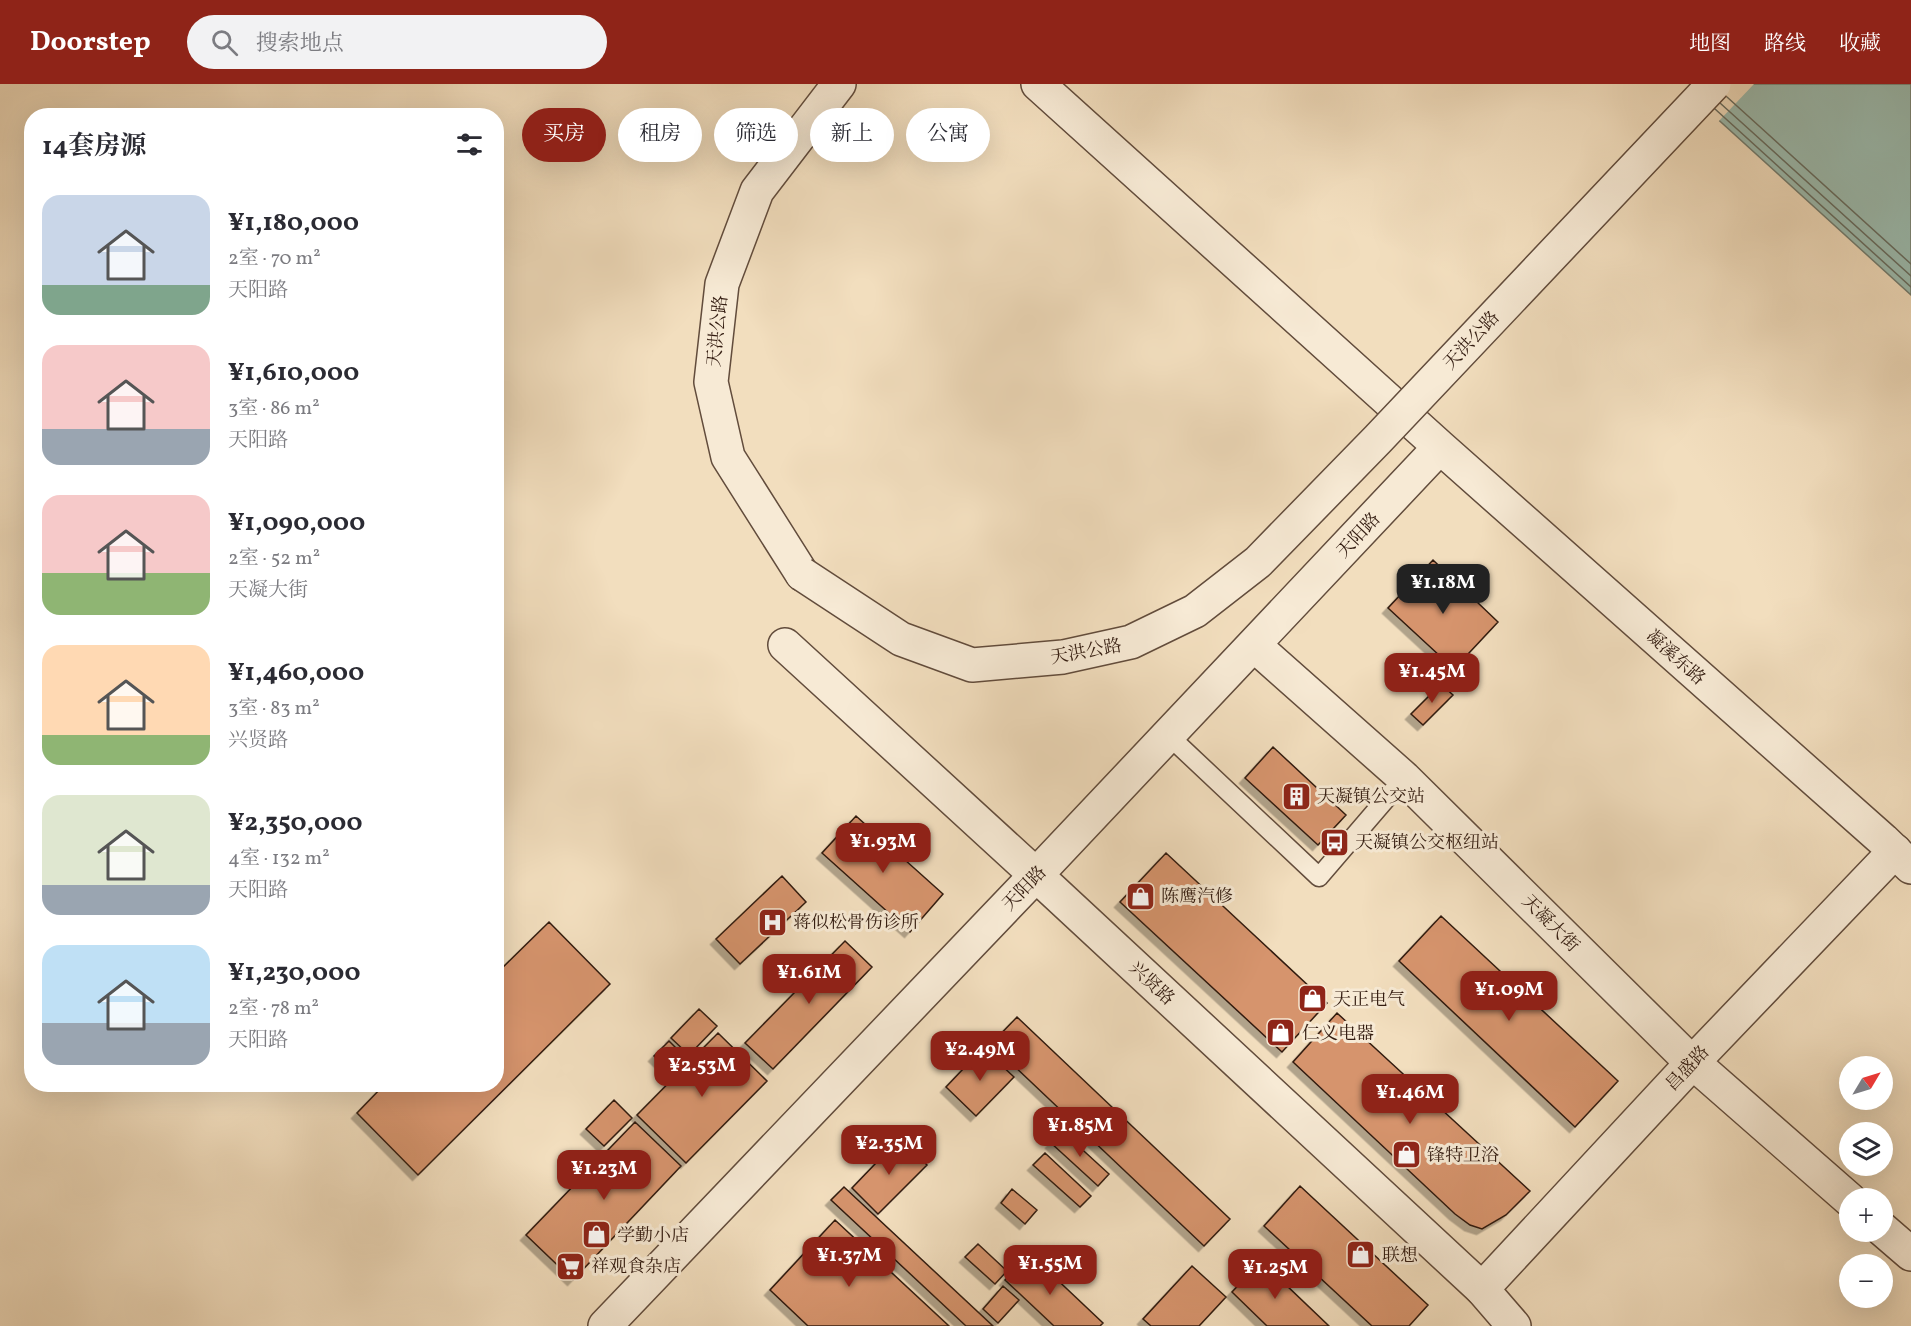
<!DOCTYPE html>
<html lang="zh">
<head>
<meta charset="utf-8">
<style>
  body { margin:0; font-family:Vollkorn,"Noto Serif SC",serif; background:#f2f2f3; color:#2b2b33; height:100vh; display:flex; flex-direction:column; font-size:22px; white-space:nowrap }
  * { box-sizing:border-box; margin:0 }
  p { font-size:20px; color:#7c7c81 }
  .icon { flex:none; width:33px; height:33px; fill:none; stroke:currentColor; stroke-width:2; stroke-linecap:round; stroke-linejoin:round }
  .map { position:relative; flex:1; overflow:hidden }
  .drawer { position:absolute; left:24px; top:24px; width:480px; height:984px; display:flex; flex-direction:column; background:#fff; border-radius:24px; box-shadow:0 6px 24px #0002 }
  .drawer>* { flex:none }
  .banner { position:absolute; left:522px; top:24px; width:570px; height:54px; display:flex; gap:12px }
  .needle { width:39px; rotate:52deg }
  .fabs { position:absolute; left:1839px; top:972px; display:grid; gap:12px }
  .fabs a { display:grid; place-items:center; width:54px; height:54px; border-radius:50%; background:#fff; box-shadow:0 6px 24px #0002; font-size:30px }
  .price { position:absolute; translate:-50% -51px; padding:0 14px; border-radius:12px; background:#8f2418; color:#fff; font-size:20px; line-height:39px; filter:drop-shadow(0 2px 3px #0008) }
  .price::after { content:''; position:absolute; left:50%; top:36px; width:18px; height:14px; margin-left:-9px; background:inherit; clip-path:polygon(0 0,100% 0,50% 100%) }
  .price.on { background:#222; color:#fff }
  ul { padding:0; list-style:none }
  li { display:flex; align-items:center; gap:18px; height:150px; padding:0 18px }
  li span { display:grid; place-items:center; flex:none; width:168px; height:120px; border-radius:18px; color:#555 }
  li>.icon { margin-inline-start:auto }
  span .icon { width:72px; height:72px; fill:#fffc; stroke-width:1 }
  li b { font-size:26px }
  h2 { display:flex; justify-content:space-between; align-items:center; height:72px; padding:0 18px; font-size:26px }
  .tag { padding:0 21px; border-radius:27px; background:#fff; box-shadow:0 6px 24px #0002; font-size:21px; line-height:54px }
  .tag.on { background:#8f2418; color:#fff }
  header { display:flex; align-items:center; gap:36px; box-sizing:border-box; height:84px; padding:0 30px; background:#8f2418; color:#fff }
  header strong { font-size:28px }
  nav { display:flex; gap:33px; margin-inline-start:auto; font-size:21px }
  .search { width:420px; height:54px; background:#f2f2f3; display:flex; align-items:center; gap:15px; box-sizing:border-box; padding:0 21px; border-radius:33px; color:#7c7c81; font-size:22px }
  .map>svg:first-child { display:block }
</style>
</head>
<body>
<header>
<strong>Doorstep</strong>
<div class="search"><svg class="icon" aria-label="search" viewBox="0 0 24 24"><circle cx="10" cy="10" r="6"/><path d="M15 15l6 6"/></svg>搜索地点</div>
<nav><a>地图</a><a>路线</a><a>收藏</a></nav>
</header>
<div class="map">
<svg width="1911" height="1242" viewBox="0 0 1911 1242">
  <defs>
    <filter id="shadow"><feDropShadow dx="-5.5" dy="5.5" stdDeviation="0" flood-color="#0004"/></filter>
  </defs>
  <rect width="100%" height="100%" fill="#f2debe"/>
  <filter id="stains"><feTurbulence type="fractalNoise" baseFrequency=".00333" numOctaves="4"/><feColorMatrix values="0 0 0 0 .2 0 0 0 0 .09 0 0 0 0 .02 0 0 0 .5 -.17"/></filter>
  <radialGradient id="worn" r=".72"><stop offset=".6" stop-color="#630" stop-opacity="0"/><stop offset="1" stop-color="#630" stop-opacity=".3"/></radialGradient>
  <path fill="#9bbcb0" stroke="#717c70" stroke-width="1.5" d="M1679,0H1911V211Z"/>
  <path fill="#f2debe" d="M1676,0H1754L1717,39Z"/>
  <g fill="none" stroke-linecap="round" stroke-linejoin="round">
    <path stroke="#666c60" stroke-width="1.5" d="M1727,13L1911,180
      M1720,19L1911,192
      M1715,25L1911,203"/>
  </g>
  <path fill="#d6946d" stroke="#321b10" stroke-width="1.5" filter="url(#shadow)" d="M1433,476L1498,538L1454,585L1388,524Z
    M1441,600L1453,611L1423,641L1411,630Z
    M1273,663L1346,731L1318,761L1245,694Z
    M856,732L943,810L910,848L822,769Z
    M1166,769L1327,919L1282,968L1120,818Z
    M782,792L806,818L740,880L716,855Z
    M1441,832L1618,997L1575,1043L1399,877Z
    M549,838L610,900L418,1091L357,1029L385,1000H496V890Z
    M845,857L872,883L773,985L745,959Z
    M699,925L717,942L689,971L671,954Z
    M1337,929L1530,1107L1506,1131L1482,1145L1470,1141L1455,1130L1293,978Z
    M1017,933L1230,1135L1204,1162L991,960Z
    M718,949L767,997L686,1079L637,1031Z
    M669,957L686,974L671,988L654,972Z
    M983,964L1014,993L976,1032L946,1003Z
    M614,1016L632,1034L604,1062L586,1045Z
    M635,1038L681,1082L573,1196L526,1151Z
    M1062,1047L1109,1090L1098,1102L1051,1059Z
    M900,1054L927,1081L878,1130L852,1104Z
    M1045,1069L1091,1112L1080,1123L1033,1081Z
    M1300,1102L1428,1221L1409,1242H1372L1264,1142Z
    M844,1103L993,1242H966L831,1116Z
    M1012,1105L1037,1126L1025,1140L1001,1119Z
    M835,1136L949,1242H808L770,1206Z
    M978,1160L1007,1187L995,1200L965,1173Z
    M1030,1170L1103,1239L1100,1242H1054L1005,1196Z
    M1261,1177L1329,1242H1267L1232,1208Z
    M1192,1182L1226,1213L1199,1242H1151L1143,1235Z
    M1003,1202L1019,1216L998,1239L983,1225Z"/>
  <g fill="none" stroke-linecap="round" stroke-linejoin="round">
    <defs>
      <path id="service" d="M1168,651L1319,793L1404,694"/>
      <path id="minor" d="M785,561L1036,791
        M1254,561L1404,694L1681,968L1850,1116
        M1882,1145L1911,1170
        M1482,1205L1693,978L1895,767"/>
      <path id="tertiary" d="M1038,0L1440,363L1883,756L1911,783
        M802,490L728,373L711,298L722,200L757,107L839,0
        M1036,791L1482,1205L1514,1242
        M605,1242L1036,791L1440,363"/>
    </defs>
    <use href="#service" stroke="#624c3c" stroke-width="21"/>
    <use href="#minor" stroke="#624c3c" stroke-width="36"/>
    <use href="#tertiary" stroke="#624c3c" stroke-width="36"/>
    <use href="#service" stroke="#f7ead5" stroke-width="18"/>
    <use href="#minor" stroke="#f7ead5" stroke-width="33"/>
    <use href="#tertiary" stroke="#f7ead5" stroke-width="33"/>
    <defs>
      <path id="tertiary-bridge" d="M802,490L901,555L972,581L1063,573L1131,558L1195,527L1258,478L1378,355L1714,0"/>
    </defs>
    <use href="#tertiary-bridge" stroke="#624c3c" stroke-width="36" stroke-linecap="butt"/>
    <use href="#tertiary-bridge" stroke="#f7ead5" stroke-width="33"/>
  </g>
  <defs>
    <symbol id="building-square" viewBox="-11 -11 22 22"><rect x="-9" y="-9" width="18" height="18" rx="4" fill="#8f2418" stroke="#f7ead5"/><path d="M-4-6H4V6H1V3H-1V6H-4ZM-2.5-4.3h1.7v1.8h-1.7ZM.8-4.3h1.7v1.8H.8ZM-2.5-1h1.7V.8h-1.7ZM.8-1h1.7V.8H.8Z" fill="#fff"/></symbol>
    <symbol id="bus-square" viewBox="-11 -11 22 22"><rect x="-9" y="-9" width="18" height="18" rx="4" fill="#8f2418" stroke="#f7ead5"/><path d="M-5-6H5V4H4V6H2V4H-2V6H-4V4H-5ZM-3.5-4V0h7V-4ZM-3.5 1.2v1.5H-2V1.2ZM2 1.2v1.5H3.5V1.2Z" fill="#fff"/></symbol>
    <symbol id="shop-square" viewBox="-11 -11 22 22"><rect x="-9" y="-9" width="18" height="18" rx="4" fill="#8f2418" stroke="#f7ead5"/><path d="M-5-2.5h2.3a2.7 3.5 0 0 1 5.4 0H5L5.5 6h-11ZM-1.5-2.5h3a1.5 2.3 0 0 0-3 0Z" fill="#fff"/></symbol>
    <symbol id="hospital-square" viewBox="-11 -11 22 22"><rect x="-9" y="-9" width="18" height="18" rx="4" fill="#8f2418" stroke="#f7ead5"/><path d="M-5-5h3v3.5h4V-5h3V5h-3V1.5h-4V5h-3Z" fill="#fff"/></symbol>
    <symbol id="supermarket-square" viewBox="-11 -11 22 22"><rect x="-9" y="-9" width="18" height="18" rx="4" fill="#8f2418" stroke="#f7ead5"/><path d="M-6-5.5h2.5l.6 2H6L4.5 2H-2.5L-4.4-4H-6ZM-1.5 3.2a1.3 1.3 0 1 0 .1 0ZM3 3.2a1.3 1.3 0 1 0 .1 0Z" fill="#fff"/></symbol>
  </defs>
  <g fill-rule="evenodd">
    <use href="#building-square" x="1280" y="696" width="33" height="33"/>
    <use href="#bus-square" x="1318" y="742" width="33" height="33"/>
    <use href="#shop-square" x="1124" y="796" width="33" height="33"/>
    <use href="#hospital-square" x="756" y="822" width="33" height="33"/>
    <use href="#shop-square" x="1296" y="898" width="33" height="33"/>
    <use href="#shop-square" x="1264" y="932" width="33" height="33"/>
    <use href="#shop-square" x="1390" y="1054" width="33" height="33"/>
    <use href="#shop-square" x="580" y="1134" width="33" height="33"/>
    <use href="#shop-square" x="1344" y="1154" width="33" height="33"/>
    <use href="#supermarket-square" x="554" y="1166" width="33" height="33"/>
  </g>
  <g text-anchor="middle" stroke-width="6" stroke-linejoin="round" paint-order="stroke">
    <g font-size="18" fill="#321b10" stroke="#f7ead5">
      <text transform="translate(717 247) rotate(-84)" y="6">天洪公路</text>
      <text transform="translate(1471 256) rotate(-47)" y="6">天洪公路</text>
      <text transform="translate(1358 451) rotate(-47)" y="6">天阳路</text>
      <text transform="translate(1086 567) rotate(-10)" y="6">天洪公路</text>
      <text transform="translate(1676 573) rotate(42)" y="6">凝溪东路</text>
      <text transform="translate(1024 804) rotate(-46)" y="6">天阳路</text>
      <text transform="translate(1551 839) rotate(45)" y="6">天凝大街</text>
      <text transform="translate(1152 899) rotate(43)" y="6">兴贤路</text>
      <text transform="translate(1687 984) rotate(-47)" y="6">昌盛路</text>
    </g>
    <g font-size="18" fill="#321b10" stroke="#f7ead5" text-anchor="start">
      <text x="1317" y="718">天凝镇公交站</text>
      <text x="1355" y="764">天凝镇公交枢纽站</text>
      <text x="1161" y="818">陈鹰汽修</text>
      <text x="793" y="844">蒋似松骨伤诊所</text>
      <text x="1333" y="921">天正电气</text>
      <text x="1302" y="955">仁义电器</text>
      <text x="1427" y="1077">锋特卫浴</text>
      <text x="617" y="1157">学勤小店</text>
      <text x="1382" y="1177">联想</text>
      <text x="591" y="1188">祥观食杂店</text>
    </g>
  </g>
  <rect width="100%" height="100%" filter="url(#stains)"/>
  <rect width="100%" height="100%" fill="url(#worn)"/>
</svg>
<div class="fabs">
<a><svg class="needle" viewBox="-14 -14 28 28"><path d="M0-13l5 13h-10z" fill="#e53935"/><path d="M0 13l5-13h-10z" fill="#7c7c81"/></svg></a>
<a><svg class="icon" aria-label="layers" viewBox="0 0 24 24"><path d="M12 4l9 5-9 5-9-5zM3 14l9 5 9-5"/></svg></a>
<a>+</a>
<a>−</a>
</div>
<b class="price on" style="left:1443px;top:531px">¥1.18M</b>
<b class="price" style="left:1432px;top:620px">¥1.45M</b>
<b class="price" style="left:883px;top:790px">¥1.93M</b>
<b class="price" style="left:809px;top:921px">¥1.61M</b>
<b class="price" style="left:1509px;top:938px">¥1.09M</b>
<b class="price" style="left:980px;top:998px">¥2.49M</b>
<b class="price" style="left:702px;top:1014px">¥2.53M</b>
<b class="price" style="left:1410px;top:1041px">¥1.46M</b>
<b class="price" style="left:1080px;top:1074px">¥1.85M</b>
<b class="price" style="left:889px;top:1092px">¥2.35M</b>
<b class="price" style="left:604px;top:1117px">¥1.23M</b>
<b class="price" style="left:849px;top:1204px">¥1.37M</b>
<b class="price" style="left:1050px;top:1212px">¥1.55M</b>
<b class="price" style="left:1275px;top:1216px">¥1.25M</b>
<div class="banner">
<a class="tag on">买房</a>
<a class="tag">租房</a>
<a class="tag">筛选</a>
<a class="tag">新上</a>
<a class="tag">公寓</a>
</div>
<section class="drawer">
<h2>14套房源<svg class="icon" aria-label="filters" viewBox="0 0 24 24"><path d="M4 7h16M4 17h16"/><circle cx="9" cy="7" r="2"/><circle cx="15" cy="17" r="2"/></svg></h2>
<ul>
<li><span style="background:linear-gradient(#c9d6e8 75%,#7fa58c 0)"><svg class="icon" aria-label="home" viewBox="0 0 24 24"><path d="M3 11l9-7 9 7M6 9v11h12V9"/></svg></span><div><b>¥1,180,000</b><p>2室 · 70 m²</p><p>天阳路</p></div></li>
<li><span style="background:linear-gradient(#f6c9c9 70%,#9aa5b1 0)"><svg class="icon" aria-label="home" viewBox="0 0 24 24"><path d="M3 11l9-7 9 7M6 9v11h12V9"/></svg></span><div><b>¥1,610,000</b><p>3室 · 86 m²</p><p>天阳路</p></div></li>
<li><span style="background:linear-gradient(#f6c9c9 65%,#8fb573 0)"><svg class="icon" aria-label="home" viewBox="0 0 24 24"><path d="M3 11l9-7 9 7M6 9v11h12V9"/></svg></span><div><b>¥1,090,000</b><p>2室 · 52 m²</p><p>天凝大街</p></div></li>
<li><span style="background:linear-gradient(#ffd9b3 75%,#8fb573 0)"><svg class="icon" aria-label="home" viewBox="0 0 24 24"><path d="M3 11l9-7 9 7M6 9v11h12V9"/></svg></span><div><b>¥1,460,000</b><p>3室 · 83 m²</p><p>兴贤路</p></div></li>
<li><span style="background:linear-gradient(#dfe7d0 75%,#9aa5b1 0)"><svg class="icon" aria-label="home" viewBox="0 0 24 24"><path d="M3 11l9-7 9 7M6 9v11h12V9"/></svg></span><div><b>¥2,350,000</b><p>4室 · 132 m²</p><p>天阳路</p></div></li>
<li><span style="background:linear-gradient(#bfe0f5 65%,#9aa5b1 0)"><svg class="icon" aria-label="home" viewBox="0 0 24 24"><path d="M3 11l9-7 9 7M6 9v11h12V9"/></svg></span><div><b>¥1,230,000</b><p>2室 · 78 m²</p><p>天阳路</p></div></li>
</ul>
</section>
</div>
</body>
</html>
